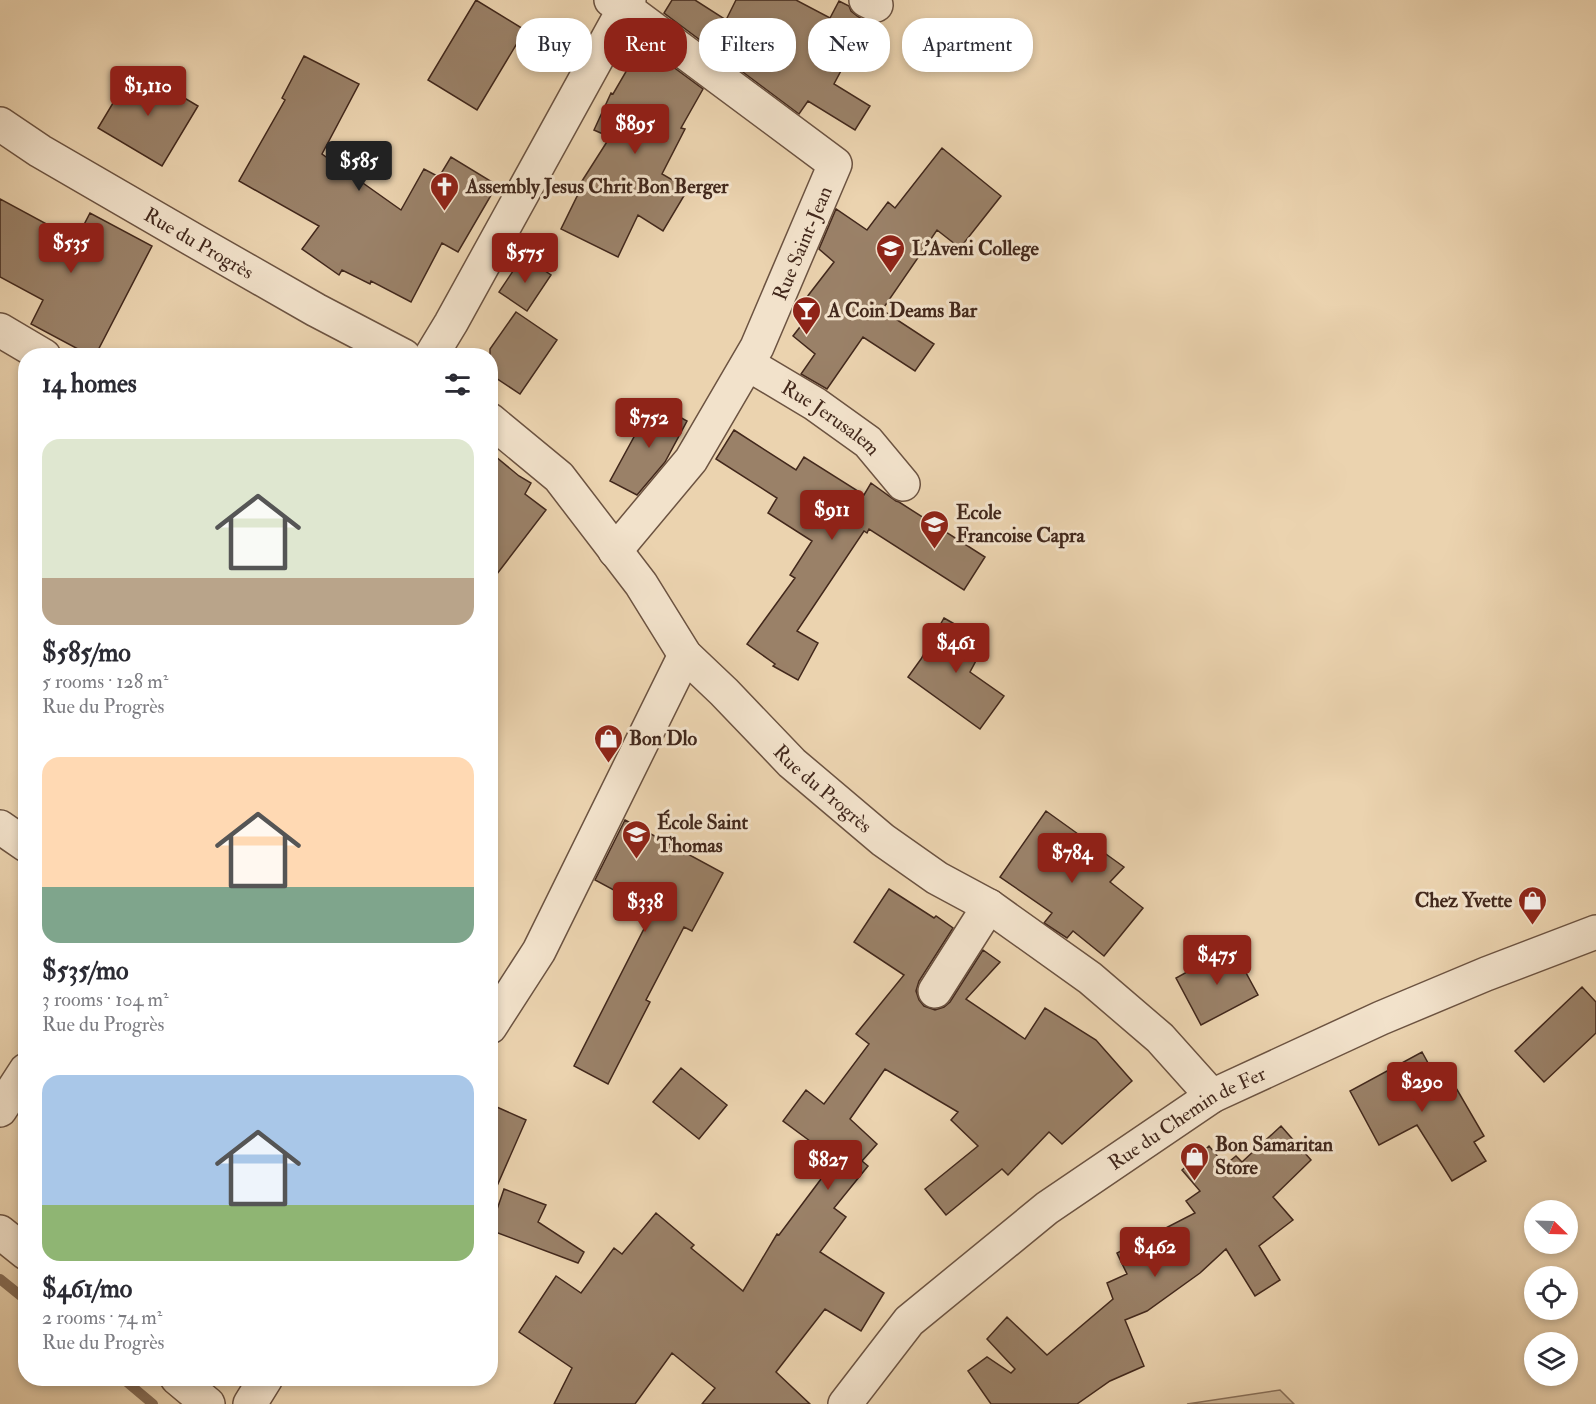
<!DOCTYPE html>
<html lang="en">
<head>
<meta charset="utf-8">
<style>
  body { margin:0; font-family:"IM FELL Double Pica",serif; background:#f2f2f3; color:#2b2b33; height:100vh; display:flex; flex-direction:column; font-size:22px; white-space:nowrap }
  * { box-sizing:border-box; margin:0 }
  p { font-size:20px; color:#7c7c81 }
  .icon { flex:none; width:33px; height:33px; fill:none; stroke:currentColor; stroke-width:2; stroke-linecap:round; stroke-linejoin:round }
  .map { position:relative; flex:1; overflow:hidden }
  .details { position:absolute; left:18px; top:348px; width:480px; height:1038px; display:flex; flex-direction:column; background:#fff; border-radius:24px; box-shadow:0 3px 9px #0003 }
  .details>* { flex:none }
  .banner { position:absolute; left:516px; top:18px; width:570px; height:54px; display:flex; gap:12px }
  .needle { width:39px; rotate:113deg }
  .fabs { position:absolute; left:1524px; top:1200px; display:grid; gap:12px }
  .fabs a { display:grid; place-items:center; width:54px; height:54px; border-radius:50%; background:#fff; box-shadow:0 3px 9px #0003; font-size:30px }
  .price { position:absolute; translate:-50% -51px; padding:0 14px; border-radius:6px; background:#8f2418; color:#fff; font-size:20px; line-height:39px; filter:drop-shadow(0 2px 3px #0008) }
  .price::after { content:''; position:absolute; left:50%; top:36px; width:18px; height:14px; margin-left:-9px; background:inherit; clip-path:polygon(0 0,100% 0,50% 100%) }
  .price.current { background:#222; color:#fff }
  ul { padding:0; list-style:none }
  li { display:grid; align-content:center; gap:12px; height:318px; padding:0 24px }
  li span { display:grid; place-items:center; height:186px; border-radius:18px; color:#555 }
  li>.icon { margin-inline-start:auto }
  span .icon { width:108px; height:108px; fill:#fffc; stroke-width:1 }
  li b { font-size:26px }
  h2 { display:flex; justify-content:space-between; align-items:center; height:72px; padding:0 24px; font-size:26px }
  .tag { padding:0 21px; border-radius:24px; background:#fff; box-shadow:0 3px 9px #0003; font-size:21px; line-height:54px }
  .tag.current { background:#8f2418; color:#fff }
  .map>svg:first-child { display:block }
</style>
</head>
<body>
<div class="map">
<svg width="1596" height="1404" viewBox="0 0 1596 1404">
  <rect width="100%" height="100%" fill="#ebd3af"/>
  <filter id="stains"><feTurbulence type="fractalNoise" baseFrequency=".00333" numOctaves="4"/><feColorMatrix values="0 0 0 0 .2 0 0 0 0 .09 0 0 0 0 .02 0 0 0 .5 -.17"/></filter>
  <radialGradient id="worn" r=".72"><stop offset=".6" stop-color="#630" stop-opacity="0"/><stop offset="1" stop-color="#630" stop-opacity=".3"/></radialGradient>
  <path fill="#ceb696" stroke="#886f59" stroke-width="1.5" d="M1280,1390L1294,1404H1187Z"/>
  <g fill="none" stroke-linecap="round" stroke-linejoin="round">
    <path stroke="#856c56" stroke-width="10" d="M0,1279L26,1300
      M122,1378L153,1404"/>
  </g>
  <path fill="#9a8168" stroke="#42281c" stroke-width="1.5" d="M476,0L525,30L477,110L428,80Z
    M672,0H695L726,20L736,0H796L830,18L839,1L849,6L851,11L857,16L867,22L834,84L870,106L855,130L808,101L799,114L664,13Z
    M642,44L703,89L681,128L685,129L662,174L688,189L663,231L638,215L618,257L561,229L584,182L582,181L610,137L594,130L611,93L613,94Z
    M304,56L359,84L322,154L401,210L424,169L439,177L451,157L497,185L458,252L442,243L411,302L371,281L370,284L342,270L339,275L302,249L319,226L239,181L285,100L282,98Z
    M134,68L198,106L162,166L98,128Z
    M942,148L1001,196L960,248L937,230L882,310L934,344L915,371L863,337L827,389L801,374L815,354L793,336L810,314L800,306L834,262L819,249L836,209L867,230L888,202L895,208Z
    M0,199L76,240L90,213L152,246L95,356H91L31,324L43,300L0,277Z
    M523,256L551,275L527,311L499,292Z
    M516,312L557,340L520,394L490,374V349Z
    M653,402L687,421L665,462L637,495L610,481Z
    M734,430L796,470L804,457L864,495L871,483L896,501L899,502L985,557L964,590L869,529L867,533L864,531L797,631L818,643L798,680L773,666L775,664L747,644L795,578L790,575L812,541L768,513L777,498L716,459Z
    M490,452L519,476L531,483L525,494L546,510L490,583Z
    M944,618L986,642L970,672L1004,696L980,729L908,677L921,659Z
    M1046,811L1124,867L1110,882L1143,908L1104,956L1073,931L1067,938L1044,923L1052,913L1000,877Z
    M625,820L723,873L692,931L684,927L646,1000L650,1002L608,1084L574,1066L653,911L595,880Z
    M889,889L934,918L936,916L953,928L919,981L916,991L919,1000L924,1006L935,1010L944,1007L950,1002L983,950L1000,962L966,999L1025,1039L1045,1008L1096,1040L1132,1081L1062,1144L1049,1132L1008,1175L1002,1169L946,1215L925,1189L978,1146L951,1120L958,1112L885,1069L850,1119L877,1144L862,1161L868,1166L834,1208L846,1217L820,1252L884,1293L861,1331L825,1309L776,1372L810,1404H702L715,1388L672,1353L635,1404H554L572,1368L519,1332L556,1276L581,1293L614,1248L622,1254L656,1213L694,1245L691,1248L743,1291L777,1234L779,1235L830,1167L809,1149L814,1144L783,1121L806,1090L824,1104L869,1044L856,1034L904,975L854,942Z
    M1232,947L1258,995L1201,1025L1176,978Z
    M1582,987L1596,1002V1033L1544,1082L1515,1051Z
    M1422,1052L1438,1081L1448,1074L1484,1136L1474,1142L1486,1161L1452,1181L1417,1125L1379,1145L1350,1091Z
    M681,1068L727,1105L699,1139L653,1102Z
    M490,1104L526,1120L490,1202Z
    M1281,1126L1311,1160L1273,1197L1293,1220L1259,1246L1280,1280L1255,1296L1226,1249L1200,1273L1147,1311L1125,1320L1144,1366L1110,1381L1077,1404H991L968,1371L987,1357L1011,1373L1015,1369L987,1339L1007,1317L1047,1355L1113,1299L1107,1283L1127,1274L1117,1253L1195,1213L1186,1201L1200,1191L1182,1170L1209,1146L1225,1165L1236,1156L1242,1162Z
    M504,1189L546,1205L538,1222L584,1252L578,1263L490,1230Z"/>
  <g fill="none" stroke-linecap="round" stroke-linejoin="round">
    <defs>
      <g id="minor">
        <path d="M611,0L624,7L835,164L757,347L691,460L615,551"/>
        <path d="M866,0L876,5"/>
        <path id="s1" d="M0,124L40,151L197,242L316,310L404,356"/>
        <path d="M0,330L44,356"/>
        <path d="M431,356L451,323L629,0"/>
        <path id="s2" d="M748,364L815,404L868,442L903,484"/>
        <path id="s3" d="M490,420L559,477L641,584L685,655L724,692L792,763L883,840L937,878L989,906L1090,978L1160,1038L1212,1096"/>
        <path d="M0,827L26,845"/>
        <path d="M935,991L989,906"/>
        <path d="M490,1027L539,951L685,655"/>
        <path d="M0,1110L26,1070"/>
        <path d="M0,1232L26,1253"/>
        <path d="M177,1378L208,1404"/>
        <path d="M250,1404L266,1378"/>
        <path id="s4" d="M845,1404L909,1321L1047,1208L1212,1096L1381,1018L1486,974L1596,932"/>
      </g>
    </defs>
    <use href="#minor" stroke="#6c5341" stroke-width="36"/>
    <use href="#minor" stroke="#f2e2cb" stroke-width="33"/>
  </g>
  <defs>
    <symbol id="church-pin" viewBox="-11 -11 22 30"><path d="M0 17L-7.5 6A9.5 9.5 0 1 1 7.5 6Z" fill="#8f2418" stroke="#f2e2cb"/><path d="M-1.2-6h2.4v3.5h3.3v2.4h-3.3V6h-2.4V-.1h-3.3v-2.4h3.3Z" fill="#fff"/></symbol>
    <symbol id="school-pin" viewBox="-11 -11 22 30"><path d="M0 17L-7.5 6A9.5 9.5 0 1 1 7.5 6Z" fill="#8f2418" stroke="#f2e2cb"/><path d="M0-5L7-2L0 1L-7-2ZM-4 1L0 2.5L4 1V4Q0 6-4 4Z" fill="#fff"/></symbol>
    <symbol id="bar-pin" viewBox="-11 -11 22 30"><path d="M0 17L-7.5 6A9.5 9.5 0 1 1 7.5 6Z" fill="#8f2418" stroke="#f2e2cb"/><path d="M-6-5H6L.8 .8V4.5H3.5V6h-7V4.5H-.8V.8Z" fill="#fff"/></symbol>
    <symbol id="shop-pin" viewBox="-11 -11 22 30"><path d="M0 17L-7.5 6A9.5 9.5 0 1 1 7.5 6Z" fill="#8f2418" stroke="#f2e2cb"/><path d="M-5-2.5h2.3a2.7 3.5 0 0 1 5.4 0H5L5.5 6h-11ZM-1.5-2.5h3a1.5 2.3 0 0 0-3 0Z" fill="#fff"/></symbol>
  </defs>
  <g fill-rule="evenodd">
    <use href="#church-pin" x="428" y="170" width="33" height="45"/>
    <use href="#school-pin" x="874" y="232" width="33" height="45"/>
    <use href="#bar-pin" x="790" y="294" width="33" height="45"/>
    <use href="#school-pin" x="918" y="508" width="33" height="45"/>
    <use href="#shop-pin" x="592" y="722" width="33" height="45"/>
    <use href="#school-pin" x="620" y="818" width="33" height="45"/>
    <use href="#shop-pin" x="1516" y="884" width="33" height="45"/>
    <use href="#shop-pin" x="1178" y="1140" width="33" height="45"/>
  </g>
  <g text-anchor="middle" stroke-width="6" stroke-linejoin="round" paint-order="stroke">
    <g font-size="20" font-weight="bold" fill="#42281c" stroke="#f2e2cb" text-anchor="start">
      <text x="466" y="193">Assembly Jesus Chrit Bon Berger</text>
      <text x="912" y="255">L'Aveni College</text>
      <text x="828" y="317">A Coin Deams Bar</text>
      <text x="956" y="519">Ecole<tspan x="956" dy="23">Francoise Capra</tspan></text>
      <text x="629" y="745">Bon Dlo</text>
      <text x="657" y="829">École Saint<tspan x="657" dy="23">Thomas</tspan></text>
      <text x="1512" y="907" text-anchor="end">Chez Yvette</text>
      <text x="1215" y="1151">Bon Samaritan<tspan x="1215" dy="23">Store</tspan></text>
    </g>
    <g font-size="20" fill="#42281c" stroke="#f2e2cb">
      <text dy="7" stroke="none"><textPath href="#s1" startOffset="232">Rue du Progrès</textPath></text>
      <text transform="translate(802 243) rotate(-67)" y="7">Rue Saint-Jean</text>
      <text dy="7" stroke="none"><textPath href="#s2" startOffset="99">Rue Jerusalem</textPath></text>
      <text dy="7" stroke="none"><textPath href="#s3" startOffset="500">Rue du Progrès</textPath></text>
      <text dy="7" stroke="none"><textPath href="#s4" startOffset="450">Rue du Chemin de Fer</textPath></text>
    </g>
  </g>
  <rect width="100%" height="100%" filter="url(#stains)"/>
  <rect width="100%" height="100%" fill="url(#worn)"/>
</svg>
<div class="fabs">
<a><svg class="needle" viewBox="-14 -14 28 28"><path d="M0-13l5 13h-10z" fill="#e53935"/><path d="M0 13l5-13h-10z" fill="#7c7c81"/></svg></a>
<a><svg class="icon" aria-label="locate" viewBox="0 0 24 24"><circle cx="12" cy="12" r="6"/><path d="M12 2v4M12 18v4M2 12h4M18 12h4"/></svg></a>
<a><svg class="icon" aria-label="layers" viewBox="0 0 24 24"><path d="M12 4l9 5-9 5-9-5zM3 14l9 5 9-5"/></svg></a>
</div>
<b class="price" style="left:148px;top:117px">$1,110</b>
<b class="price" style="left:635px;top:155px">$895</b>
<b class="price current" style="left:359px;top:192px">$585</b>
<b class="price" style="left:71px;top:274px">$535</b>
<b class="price" style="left:525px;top:284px">$575</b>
<b class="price" style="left:649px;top:449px">$752</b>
<b class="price" style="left:832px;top:541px">$911</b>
<b class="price" style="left:956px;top:674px">$461</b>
<b class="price" style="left:1072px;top:884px">$784</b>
<b class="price" style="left:645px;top:933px">$338</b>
<b class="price" style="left:1217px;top:986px">$475</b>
<b class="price" style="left:1422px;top:1113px">$290</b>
<b class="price" style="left:828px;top:1191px">$827</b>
<b class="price" style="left:1155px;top:1278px">$462</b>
<div class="banner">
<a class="tag">Buy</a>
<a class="tag current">Rent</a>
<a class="tag">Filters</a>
<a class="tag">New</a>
<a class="tag">Apartment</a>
</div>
<section class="details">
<h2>14 homes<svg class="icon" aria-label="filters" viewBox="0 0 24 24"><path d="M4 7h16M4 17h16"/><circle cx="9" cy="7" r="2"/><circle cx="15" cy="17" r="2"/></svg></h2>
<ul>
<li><span style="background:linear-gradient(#dfe7d0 75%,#b9a48a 0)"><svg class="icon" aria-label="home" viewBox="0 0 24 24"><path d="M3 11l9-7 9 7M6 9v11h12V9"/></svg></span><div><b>$585/mo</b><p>5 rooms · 128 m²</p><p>Rue du Progrès</p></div></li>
<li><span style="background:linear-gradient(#ffd9b3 70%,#7fa58c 0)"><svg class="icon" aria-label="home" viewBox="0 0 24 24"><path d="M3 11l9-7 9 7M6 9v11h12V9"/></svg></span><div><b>$535/mo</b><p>3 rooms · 104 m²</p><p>Rue du Progrès</p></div></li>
<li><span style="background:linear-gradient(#a9c7e8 70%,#8fb573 0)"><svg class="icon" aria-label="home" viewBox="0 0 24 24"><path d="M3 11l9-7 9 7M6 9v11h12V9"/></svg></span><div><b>$461/mo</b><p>2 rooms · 74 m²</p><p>Rue du Progrès</p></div></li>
</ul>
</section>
</div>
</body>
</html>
